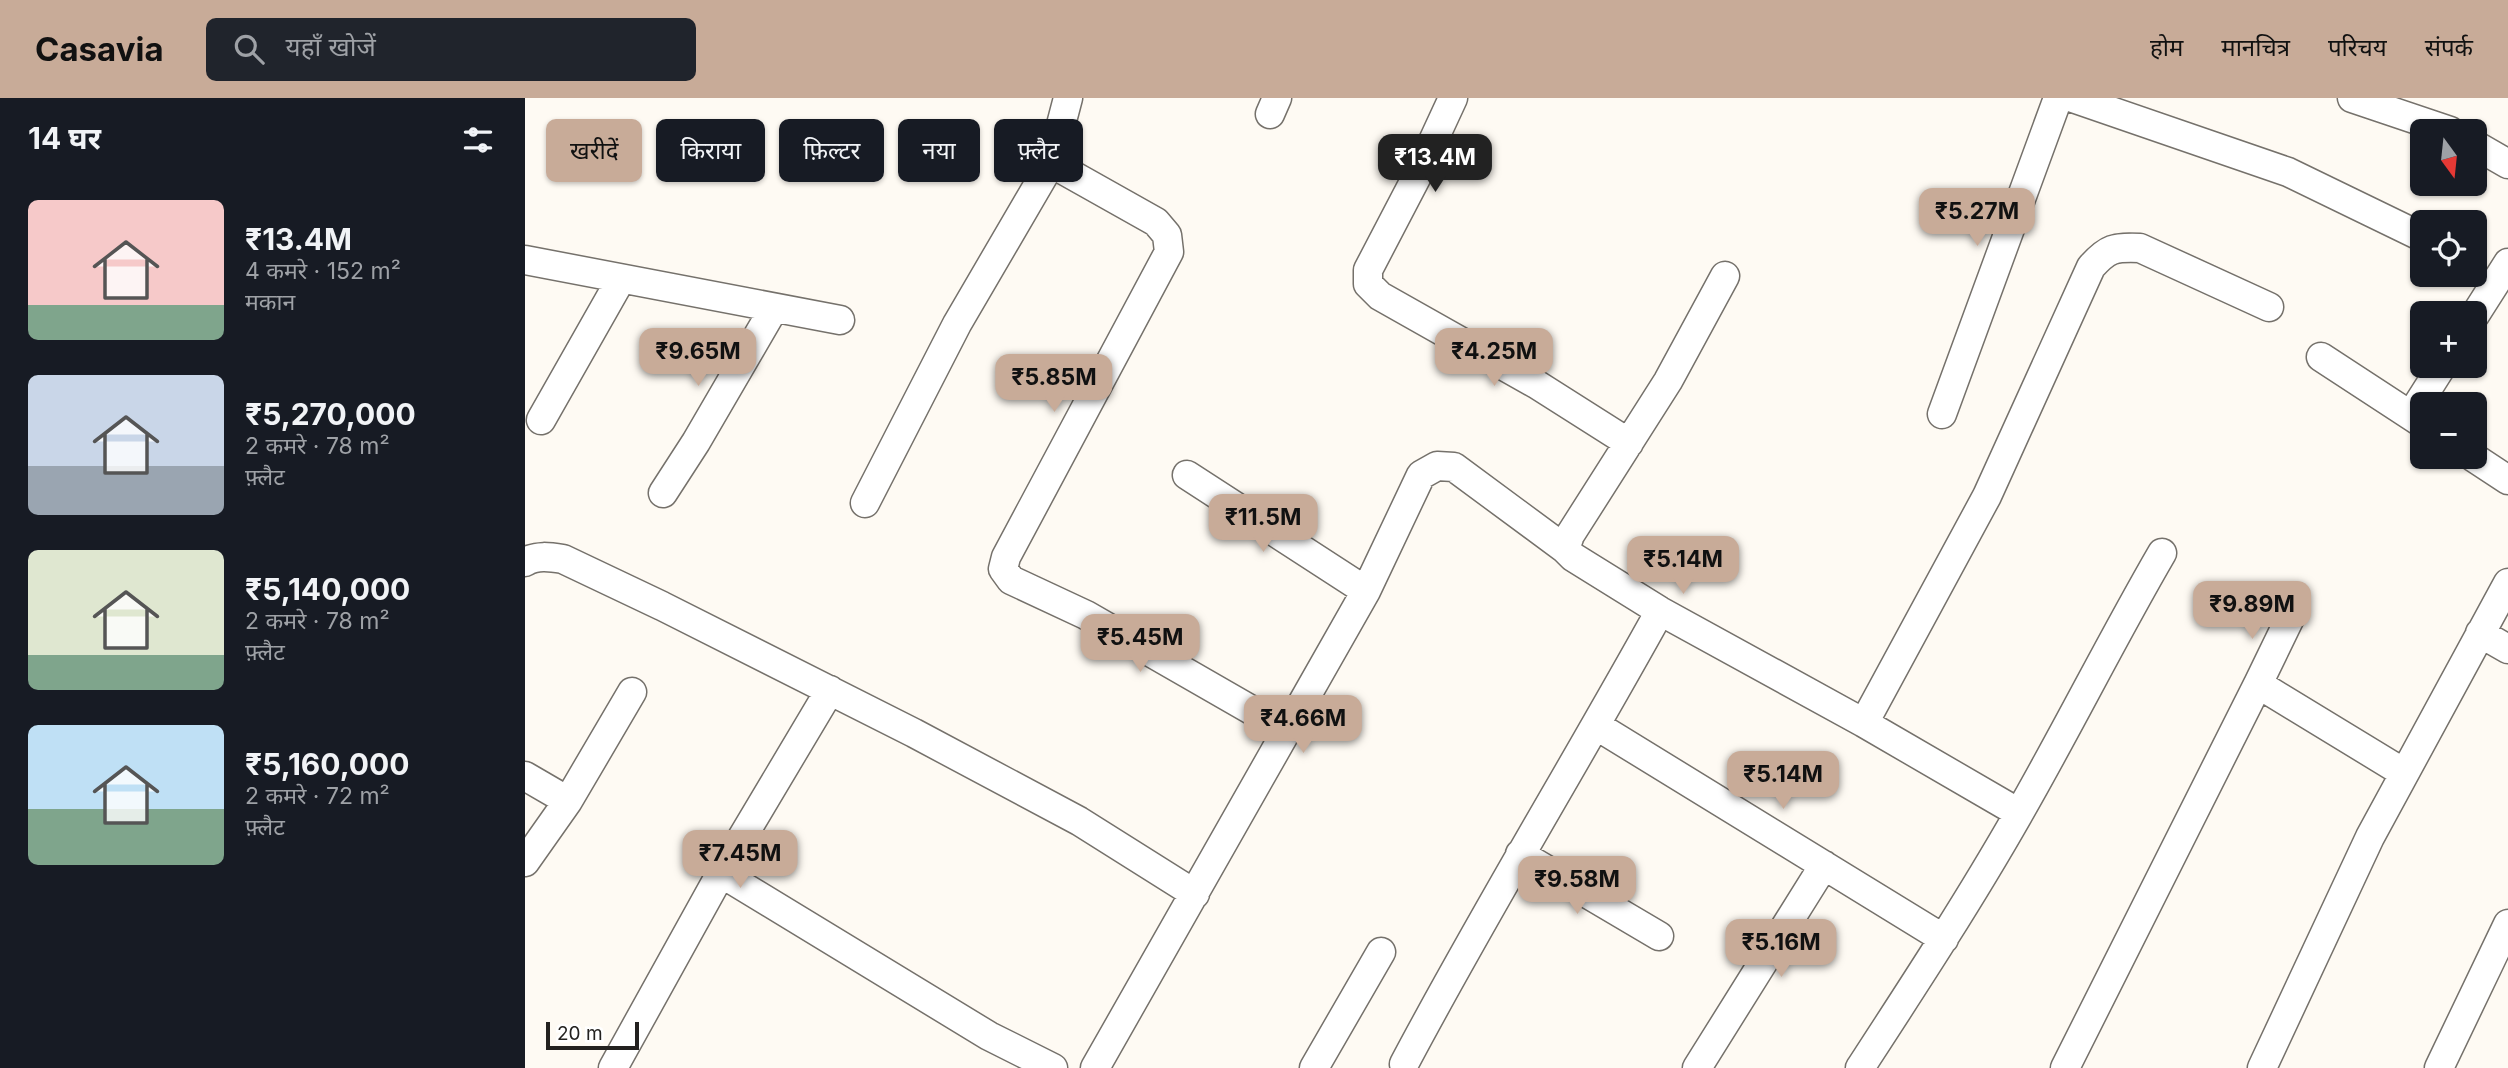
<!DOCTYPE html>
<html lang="hi">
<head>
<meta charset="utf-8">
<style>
  body { margin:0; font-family:Inter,"Noto Sans Devanagari",sans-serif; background:#20242c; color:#f1f3f6; height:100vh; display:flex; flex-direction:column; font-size:26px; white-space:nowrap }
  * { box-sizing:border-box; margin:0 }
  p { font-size:23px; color:#9ea1a6 }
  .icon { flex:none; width:38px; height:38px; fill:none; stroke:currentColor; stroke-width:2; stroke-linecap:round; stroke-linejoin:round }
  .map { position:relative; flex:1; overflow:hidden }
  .drawer { display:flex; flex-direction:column; background:#171b24; width:525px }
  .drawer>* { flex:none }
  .guide { position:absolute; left:21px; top:21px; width:665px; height:63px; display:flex; gap:14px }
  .needle { width:46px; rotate:165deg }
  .controls { position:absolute; left:1885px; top:21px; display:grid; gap:14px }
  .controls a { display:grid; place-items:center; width:77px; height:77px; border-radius:10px; background:#171b24; box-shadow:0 2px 5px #0004; font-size:35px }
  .scale { position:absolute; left:21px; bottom:18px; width:93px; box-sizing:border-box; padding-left:7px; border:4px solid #23211f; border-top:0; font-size:19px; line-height:24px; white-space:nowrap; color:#23211f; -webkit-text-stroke:5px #fff; paint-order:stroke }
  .price { position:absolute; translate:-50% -60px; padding:0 16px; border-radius:14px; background:#c8ab98; color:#111; font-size:23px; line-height:46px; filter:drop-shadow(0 2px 4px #0008) }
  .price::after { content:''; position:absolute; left:50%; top:42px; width:21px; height:16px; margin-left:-10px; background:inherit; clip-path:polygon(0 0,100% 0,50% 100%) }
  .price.active { background:#222; color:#fff }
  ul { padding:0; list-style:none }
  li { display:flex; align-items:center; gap:21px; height:175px; padding:0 28px }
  li span { display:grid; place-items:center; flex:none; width:196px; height:140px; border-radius:10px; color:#555 }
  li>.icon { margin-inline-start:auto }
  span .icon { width:84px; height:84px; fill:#fffc; stroke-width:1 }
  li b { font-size:30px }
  h2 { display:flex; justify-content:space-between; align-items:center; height:84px; padding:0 28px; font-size:30px }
  .tag { padding:0 24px; border-radius:10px; background:#171b24; box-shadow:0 2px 5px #0004; font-size:24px; line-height:63px }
  .tag.active { background:#c8ab98; color:#111 }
  header { display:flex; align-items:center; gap:42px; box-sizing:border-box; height:98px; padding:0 35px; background:#c8ab98; color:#111 }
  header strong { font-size:33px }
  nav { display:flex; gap:38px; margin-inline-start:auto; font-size:24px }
  .search { width:490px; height:63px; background:#20242c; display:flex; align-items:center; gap:18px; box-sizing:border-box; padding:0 24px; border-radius:10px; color:#9ea1a6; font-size:26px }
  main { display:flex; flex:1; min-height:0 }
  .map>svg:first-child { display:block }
</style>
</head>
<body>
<header>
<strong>Casavia</strong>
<div class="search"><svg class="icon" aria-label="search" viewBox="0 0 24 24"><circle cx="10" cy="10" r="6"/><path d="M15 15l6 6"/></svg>यहाँ खोजें</div>
<nav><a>होम</a><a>मानचित्र</a><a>परिचय</a><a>संपर्क</a></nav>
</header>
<main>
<section class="drawer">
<h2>14 घर<svg class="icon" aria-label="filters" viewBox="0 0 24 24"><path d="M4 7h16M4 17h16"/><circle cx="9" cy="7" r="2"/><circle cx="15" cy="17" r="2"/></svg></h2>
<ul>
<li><span style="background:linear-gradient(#f6c9c9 75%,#7fa58c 0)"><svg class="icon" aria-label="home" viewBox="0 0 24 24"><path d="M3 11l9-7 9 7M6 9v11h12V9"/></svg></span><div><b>₹13.4M</b><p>4 कमरे · 152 m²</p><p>मकान</p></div></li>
<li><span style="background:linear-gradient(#c9d6e8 65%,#9aa5b1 0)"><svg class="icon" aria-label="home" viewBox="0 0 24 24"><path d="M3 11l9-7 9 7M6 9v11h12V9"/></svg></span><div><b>₹5,270,000</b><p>2 कमरे · 78 m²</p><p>फ़्लैट</p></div></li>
<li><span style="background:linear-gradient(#dfe7d0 75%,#7fa58c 0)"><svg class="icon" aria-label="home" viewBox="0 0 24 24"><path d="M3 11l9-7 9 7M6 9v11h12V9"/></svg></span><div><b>₹5,140,000</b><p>2 कमरे · 78 m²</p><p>फ़्लैट</p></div></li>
<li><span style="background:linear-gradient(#bfe0f5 60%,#7fa58c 0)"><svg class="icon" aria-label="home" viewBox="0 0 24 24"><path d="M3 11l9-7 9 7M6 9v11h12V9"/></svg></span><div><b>₹5,160,000</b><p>2 कमरे · 72 m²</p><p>फ़्लैट</p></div></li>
</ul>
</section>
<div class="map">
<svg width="1983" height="970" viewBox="0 0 1983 970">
  <rect width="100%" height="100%" fill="#fefaf3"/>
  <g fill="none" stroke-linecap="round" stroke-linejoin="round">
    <defs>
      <path id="street" d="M543,0L526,65L631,124L642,137L644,154L481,459L478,471L486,482L561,517L763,633
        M928,0L891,80L843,172V186L855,198L1011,286L1104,345
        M1548,0L1763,74L1897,139
        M1827,0L1925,33
        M745,16L752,0
        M1950,47L1983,66
        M0,162L315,222
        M1200,178L1143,283L1045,437L1040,451L1048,459L1135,513L1339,625L1494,715
        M1950,217L1983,165
        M1796,259L1897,325
        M1417,316L1533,0
        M1886,317L1917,268
        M16,322L96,181
        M1948,359L1983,382
        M662,377L841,493
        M138,395L171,344L249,210
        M340,405L432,226L526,65
        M0,464C11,457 25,459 38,461L137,508L389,635L554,723L670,796
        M1955,535L1983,551
        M1733,586L1765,520
        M1339,625L1462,398L1566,169C1583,150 1589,149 1615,150L1744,209
        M1072,628L1419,841
        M0,678L43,703
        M995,756L1134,838
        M0,764L43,703L107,594
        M196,775L464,938L528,970
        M879,966C960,813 1051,665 1135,513
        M88,970L196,775L305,592
        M570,970L841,493L896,377L912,368L929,369L1040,451
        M789,970L856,854
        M1172,970L1299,767
        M1335,970C1389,887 1444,803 1493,717C1543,630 1587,541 1637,455
        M1540,970L1733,586L1879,675
        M1737,970L1845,739L1983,485
        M1914,970L1983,826"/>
    </defs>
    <use href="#street" stroke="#75716b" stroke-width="31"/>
    <use href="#street" stroke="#fff" stroke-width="28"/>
  </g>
</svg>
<div class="controls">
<a><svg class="needle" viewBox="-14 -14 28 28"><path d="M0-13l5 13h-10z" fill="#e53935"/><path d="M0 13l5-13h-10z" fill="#9ea1a6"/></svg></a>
<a><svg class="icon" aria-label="locate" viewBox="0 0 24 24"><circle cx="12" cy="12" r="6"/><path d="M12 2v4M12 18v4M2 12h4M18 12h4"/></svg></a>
<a>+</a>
<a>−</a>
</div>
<div class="scale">20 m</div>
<b class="price active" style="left:910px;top:96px">₹13.4M</b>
<b class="price" style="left:1452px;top:150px">₹5.27M</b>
<b class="price" style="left:173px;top:290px">₹9.65M</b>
<b class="price" style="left:969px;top:290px">₹4.25M</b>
<b class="price" style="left:529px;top:316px">₹5.85M</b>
<b class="price" style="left:738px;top:456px">₹11.5M</b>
<b class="price" style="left:1158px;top:498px">₹5.14M</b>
<b class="price" style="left:1727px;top:543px">₹9.89M</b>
<b class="price" style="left:615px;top:576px">₹5.45M</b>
<b class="price" style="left:778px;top:657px">₹4.66M</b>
<b class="price" style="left:1258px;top:713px">₹5.14M</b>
<b class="price" style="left:215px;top:792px">₹7.45M</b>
<b class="price" style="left:1052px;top:818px">₹9.58M</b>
<b class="price" style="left:1256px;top:881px">₹5.16M</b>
<div class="guide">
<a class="tag active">खरीदें</a>
<a class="tag">किराया</a>
<a class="tag">फ़िल्टर</a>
<a class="tag">नया</a>
<a class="tag">फ़्लैट</a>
</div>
</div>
</main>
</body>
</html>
